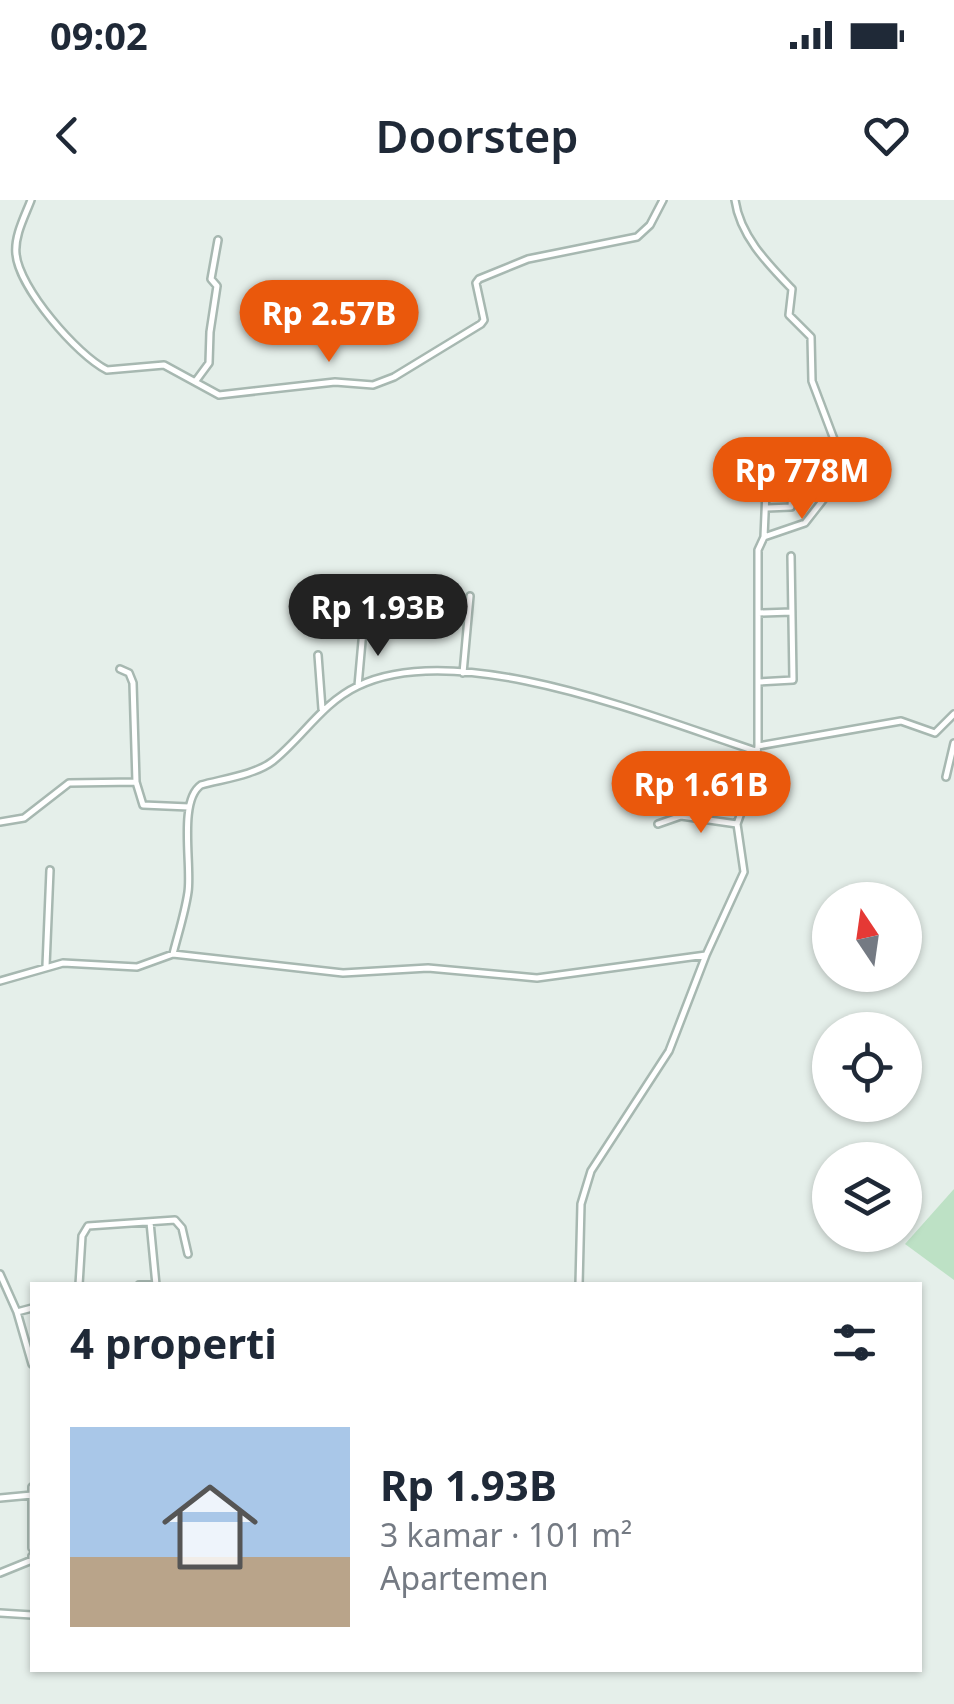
<!DOCTYPE html>
<html lang="id">
<head>
<meta charset="utf-8">
<style>
  body { margin:0; font-family:"Noto Sans",sans-serif; background:#f2f2f3; color:#1f2937; height:100vh; display:flex; flex-direction:column; font-size:38px; white-space:nowrap }
  * { box-sizing:border-box; margin:0 }
  p { font-size:32px; color:#747a83 }
  .icon { flex:none; width:55px; height:55px; fill:none; stroke:currentColor; stroke-width:2; stroke-linecap:round; stroke-linejoin:round }
  .map { position:relative; flex:1; overflow:hidden }
  .panel { position:absolute; left:30px; top:1082px; width:892px; height:390px; display:flex; flex-direction:column; background:#fff; border-radius:0px; box-shadow:0 2px 8px #0004 }
  .panel>* { flex:none }
  .needle { width:65px; rotate:347deg }
  .tools { position:absolute; left:812px; top:682px; display:grid; gap:20px }
  .tools a { display:grid; place-items:center; width:110px; height:110px; border-radius:50%; background:#fff; box-shadow:0 2px 8px #0004; font-size:50px }
  .price { position:absolute; translate:-50% -85px; padding:0 22px; border-radius:35px; background:#ea580c; color:#fff; font-size:32px; line-height:65px; filter:drop-shadow(0 2px 5px #0008) }
  .price::after { content:''; position:absolute; left:50%; top:60px; width:30px; height:22px; margin-left:-15px; background:inherit; clip-path:polygon(0 0,100% 0,50% 100%) }
  .price.selected { background:#222; color:#fff }
  ul { padding:0; list-style:none }
  li { display:flex; align-items:center; gap:30px; height:250px; padding:0 40px }
  li span { display:grid; place-items:center; flex:none; width:280px; height:200px; border-radius:0px; color:#555 }
  li>.icon { margin-inline-start:auto }
  span .icon { width:120px; height:120px; fill:#fffc; stroke-width:1 }
  li b { font-size:42px }
  h2 { display:flex; justify-content:space-between; align-items:center; height:120px; padding:0 40px; font-size:42px }
  .status { display:flex; justify-content:space-between; align-items:center; height:70px; padding:0 50px; background:#fff; direction:ltr }
  .status svg { height:28px; fill:currentColor }
  header { display:flex; justify-content:space-between; align-items:center; height:130px; padding:0 40px; background:#fff; font-size:45px; font-weight:600 }
  .map>svg:first-child { display:block }
</style>
</head>
<body>
<div class="status"><b>09:02</b><svg viewBox="0 0 49 12"><path d="M0 12V9h3v3zM5 12V6h3v6zM10 12V3h3v9zM15 12V0h3v12zM26 1h20v11H26zM47 4h2v5h-2z"/></svg></div>
<header><svg class="icon" aria-label="back" viewBox="0 0 24 24"><path d="M15 5l-7 7 7 7"/></svg>Doorstep<svg class="icon" aria-label="heart" viewBox="0 0 24 24"><path d="M12 20l-8-8c-3-5 5-10 8-4 3-6 11-1 8 4z"/></svg></header>
<div class="map">
<svg width="954" height="1504" viewBox="0 0 954 1504">
  <rect width="100%" height="100%" fill="#e5efea"/>
  <path fill="#bde1c5" d="M954,989V1080L905,1044Z"/>
  <g fill="none" stroke-linecap="round" stroke-linejoin="round">
    <defs>
      <path id="minor" d="M31,0C25,16 14,36 16,54C19,88 77,155 107,170L164,165L219,195L335,182L373,185L394,177L481,124L484,120L476,83L479,79L528,59L637,37L650,25L663,0
        M195,182L209,163L210,132L217,86L211,79L218,40
        M767,308L791,307L792,287
        M764,337L766,291
        M758,413L792,412
        M318,455L322,509
        M120,469L129,473L133,483L136,582
        M463,473L470,396
        M759,482L793,480L791,356
        M358,486L363,430
        M758,546L901,521L935,533L954,514
        M946,577L954,543
        M0,622L24,618L69,583L136,582L143,605L189,607
        M658,624L681,616L737,624
        M173,754L343,773L428,768L537,778L706,755
        M46,766L50,670
        M0,781L63,763L137,767L173,754C178,734 185,713 188,692C192,666 178,601 201,585C222,579 255,575 273,561C303,537 322,503 358,486C459,437 654,518 756,551
        M150,1022L156,1085
        M0,1074L17,1112L32,1164
        M79,1085L82,1036L88,1026L175,1020L182,1028L188,1054
        M139,1085H153
        M579,1085L581,1004L591,971L669,851L706,755L744,672L737,624L753,579L758,546V350L764,337L805,323L830,291L844,263L843,255L835,242L812,181L811,137L789,115L792,89C768,64 740,36 735,0
        M17,1112L32,1108
        M32,1287V1348
        M0,1298L32,1295
        M0,1373L32,1360V1356
        M0,1413L32,1415"/>
    </defs>
    <use href="#minor" stroke="#a7b8b1" stroke-width="10"/>
    <use href="#minor" stroke="#fff" stroke-width="5"/>
  </g>
</svg>
<div class="tools">
<a><svg class="needle" viewBox="-14 -14 28 28"><path d="M0-13l5 13h-10z" fill="#e53935"/><path d="M0 13l5-13h-10z" fill="#747a83"/></svg></a>
<a><svg class="icon" aria-label="locate" viewBox="0 0 24 24"><circle cx="12" cy="12" r="6"/><path d="M12 2v4M12 18v4M2 12h4M18 12h4"/></svg></a>
<a><svg class="icon" aria-label="layers" viewBox="0 0 24 24"><path d="M12 4l9 5-9 5-9-5zM3 14l9 5 9-5"/></svg></a>
</div>
<b class="price" style="left:329px;top:165px">Rp 2.57B</b>
<b class="price" style="left:802px;top:322px">Rp 778M</b>
<b class="price selected" style="left:378px;top:459px">Rp 1.93B</b>
<b class="price" style="left:701px;top:636px">Rp 1.61B</b>
<section class="panel">
<h2>4 properti<svg class="icon" aria-label="filters" viewBox="0 0 24 24"><path d="M4 7h16M4 17h16"/><circle cx="9" cy="7" r="2"/><circle cx="15" cy="17" r="2"/></svg></h2>
<ul>
<li><span style="background:linear-gradient(#a9c7e8 65%,#b9a48a 0)"><svg class="icon" aria-label="home" viewBox="0 0 24 24"><path d="M3 11l9-7 9 7M6 9v11h12V9"/></svg></span><div><b>Rp 1.93B</b><p>3 kamar · 101 m²</p><p>Apartemen</p></div></li>
</ul>
</section>
</div>
</body>
</html>
